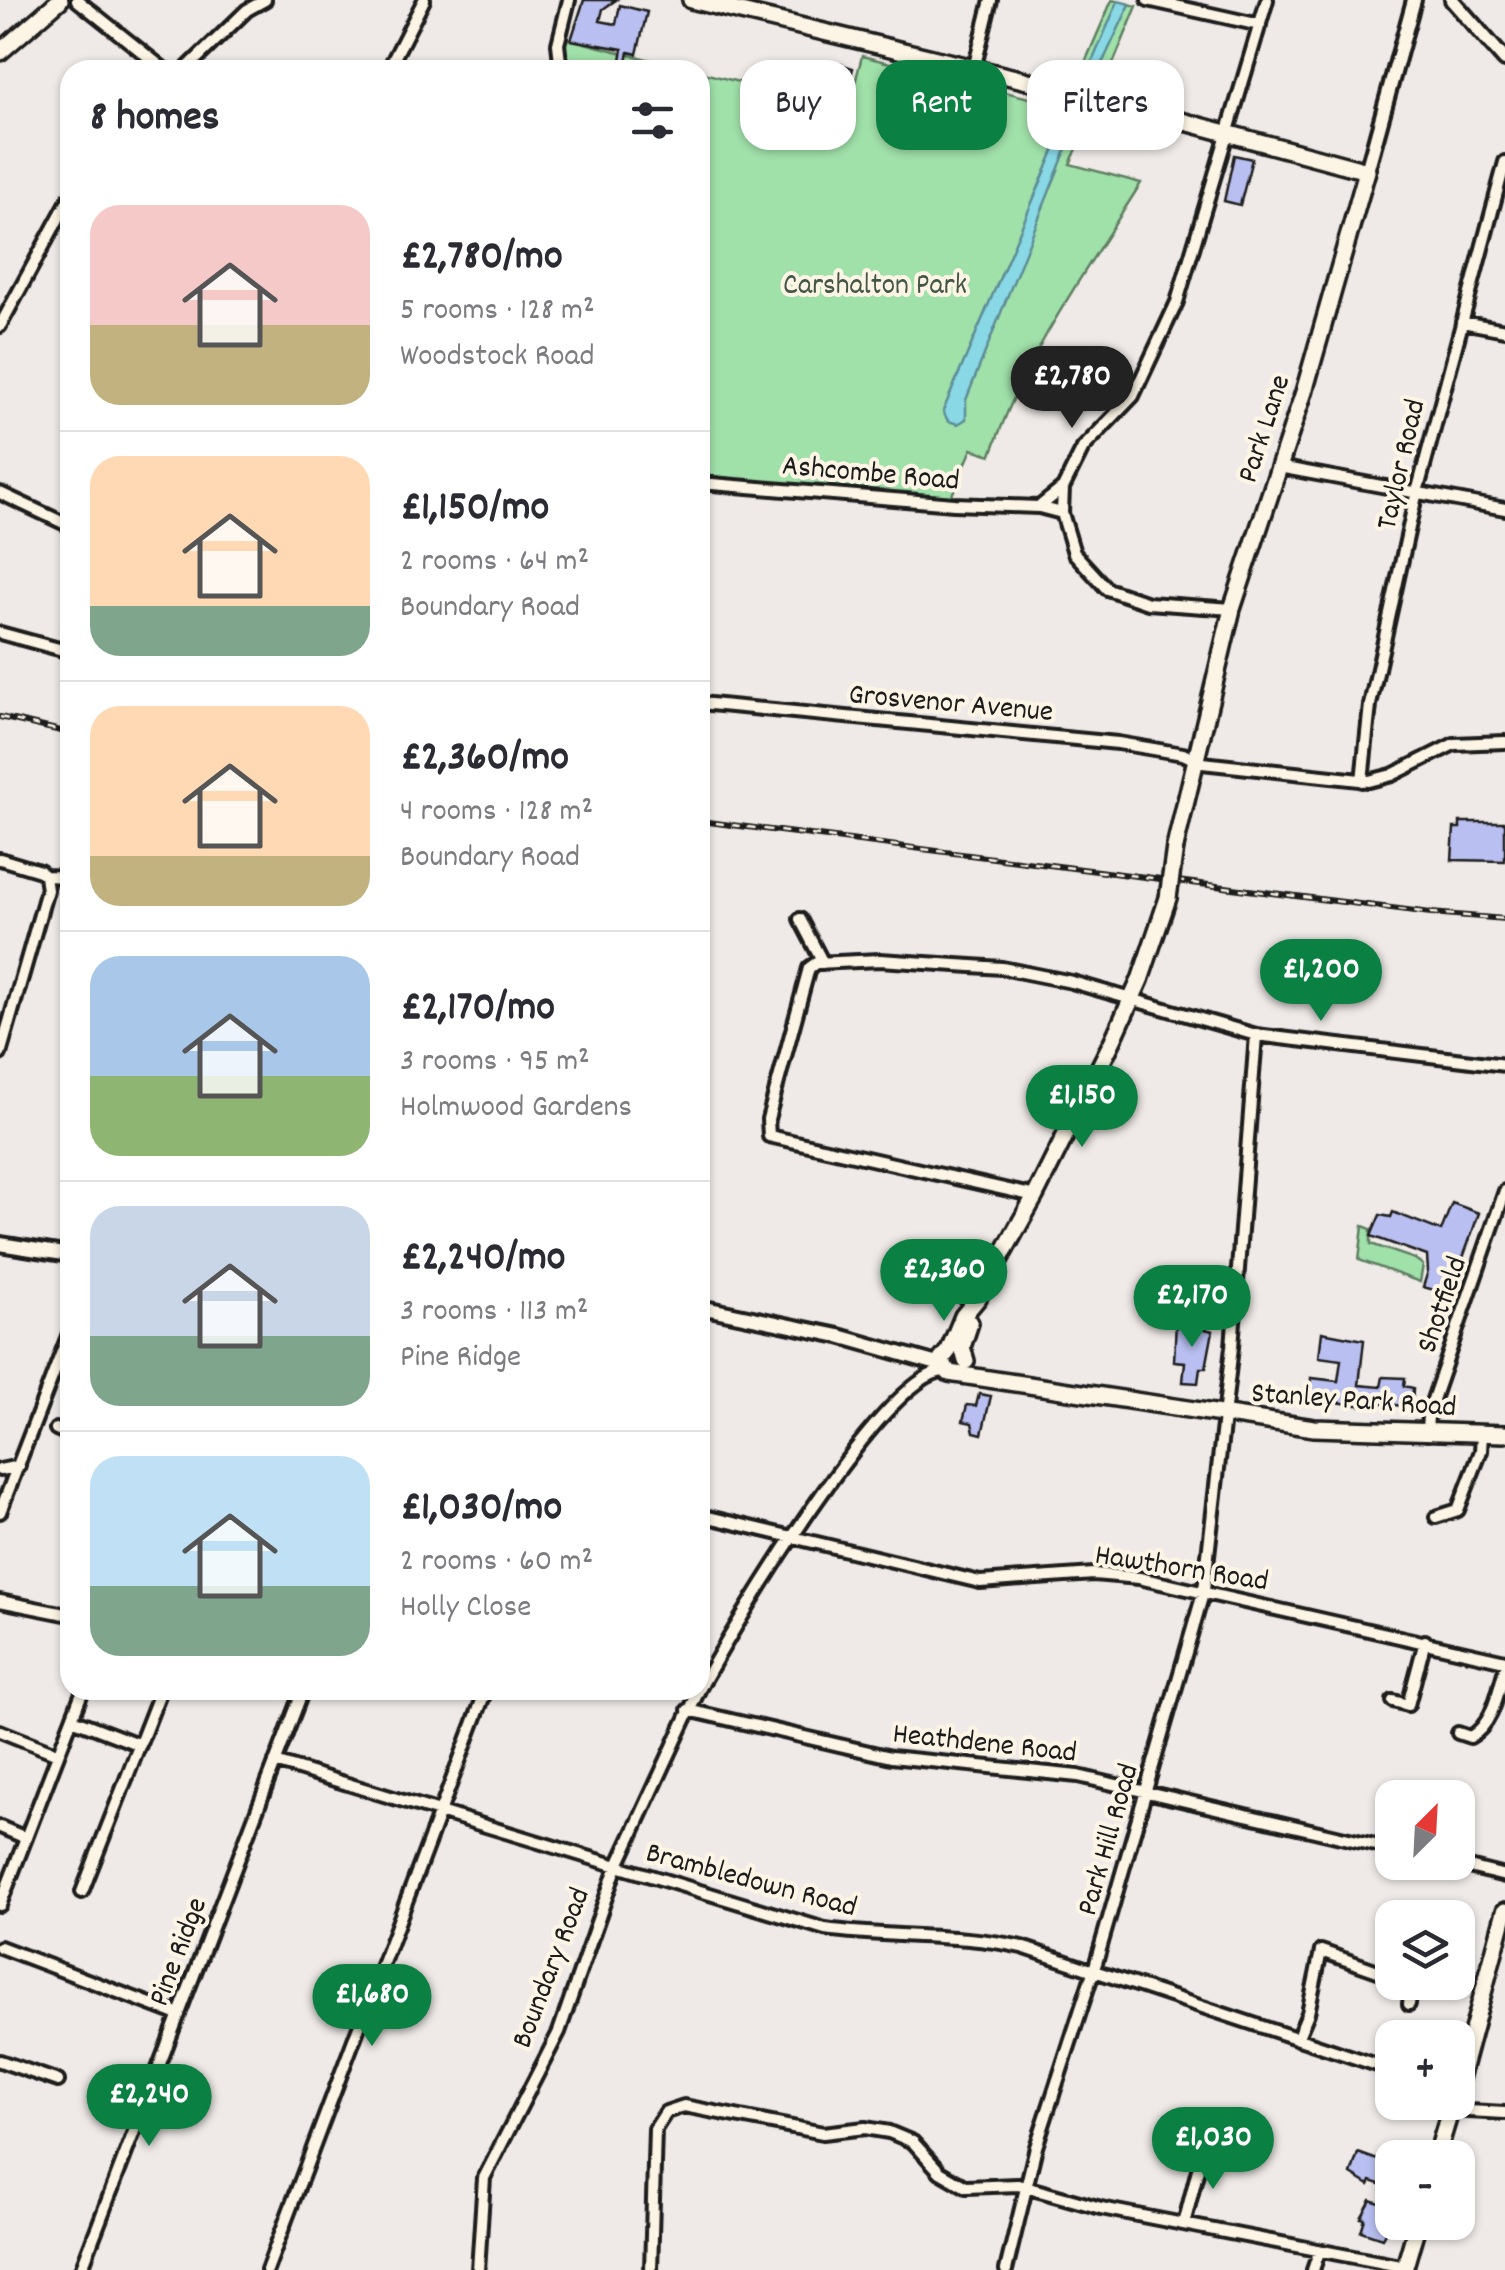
<!DOCTYPE html>
<html lang="en">
<head>
<meta charset="utf-8">
<style>
  body { margin:0; font-family:Dekko,sans-serif; background:#f2f2f3; color:#2b2b33; height:100vh; display:flex; flex-direction:column; font-size:38px; white-space:nowrap }
  * { box-sizing:border-box; margin:0 }
  p { font-size:32px; color:#7c7c81 }
  .icon { flex:none; width:55px; height:55px; fill:none; stroke:currentColor; stroke-width:2; stroke-linecap:round; stroke-linejoin:round }
  .map { position:relative; flex:1; overflow:hidden }
  .side { position:absolute; left:60px; top:60px; width:650px; height:1640px; display:flex; flex-direction:column; background:#fff; border-radius:30px; box-shadow:0 2px 8px #0004 }
  .side>* { flex:none }
  .guide { position:absolute; left:740px; top:60px; width:615px; height:90px; display:flex; gap:20px }
  .needle { width:65px; rotate:24deg }
  .fabs { position:absolute; left:1375px; top:1780px; display:grid; gap:20px }
  .fabs a { display:grid; place-items:center; width:100px; height:100px; border-radius:20px; background:#fff; box-shadow:0 2px 8px #0004; font-size:50px }
  .price { position:absolute; translate:-50% -85px; padding:0 22px; border-radius:35px; background:#0b8043; color:#fff; font-size:32px; line-height:65px; filter:drop-shadow(0 2px 5px #0008) }
  .price::after { content:''; position:absolute; left:50%; top:60px; width:30px; height:22px; margin-left:-15px; background:inherit; clip-path:polygon(0 0,100% 0,50% 100%) }
  .price.current { background:#222; color:#fff }
  ul { padding:0; list-style:none }
  li { display:flex; align-items:center; gap:30px; height:250px; padding:0 30px }
  li+li { border-top:2px solid #e1e1e2 }
  li span { display:grid; place-items:center; flex:none; width:280px; height:200px; border-radius:30px; color:#555 }
  li>.icon { margin-inline-start:auto }
  span .icon { width:120px; height:120px; fill:#fffc; stroke-width:1 }
  li b { font-size:42px }
  h2 { display:flex; justify-content:space-between; align-items:center; height:120px; padding:0 30px; font-size:42px }
  .tag { padding:0 35px; border-radius:30px; background:#fff; box-shadow:0 2px 8px #0004; font-size:35px; line-height:90px }
  .tag.current { background:#0b8043; color:#fff }
  .map>svg:first-child { display:block }
</style>
</head>
<body>
<div class="map">
<svg width="1505" height="2270" viewBox="0 0 1505 2270">
  <rect width="100%" height="100%" fill="#efeae7"/>
  <filter id="ink" filterUnits="userSpaceOnUse"><feTurbulence type="fractalNoise" baseFrequency=".01" numOctaves="2"/><feDisplacementMap in="SourceGraphic" scale="20" xChannelSelector="R" yChannelSelector="G"/><feConvolveMatrix kernelMatrix="1 2 1 2 8 2 1 2 1" color-interpolation-filters="sRGB"/></filter>
  <g filter="url(#ink)">
    <path fill="#a0e0a9" stroke="#5e7e62" stroke-width="2.5" d="M1112,0L1137,6L1103,88L1077,81Z
      M561,37L690,70H562Z
      M862,56L1053,104L1062,102L1095,110L1070,164L1141,183C1086,271 1024,356 991,455L972,449L949,502L700,475V72L848,110Z
      M1363,1226L1371,1229V1244L1415,1259L1423,1265L1420,1282L1359,1260Z"/>
    <path fill="#89d8e6" stroke="#5d8d95" stroke-width="2.5" d="M1118,1L1130,4L1092,85L966,400V419L958,424L948,421L943,411Z"/>
    <path fill="#b9bff1" stroke="#1c1c1c" stroke-width="2.5" d="M584,0H616L603,9L600,21L616,24L620,5L647,12L637,54L629,52L626,66L620,65L623,49L571,40Z
      M840,64L853,68L845,98L848,99L846,108L830,104Z
      M1234,155L1252,159L1240,205L1224,201Z
      M1460,822H1505V861L1452,860L1454,828H1460Z
      M1452,1203L1479,1213L1463,1258L1445,1293L1423,1287L1428,1271L1427,1256L1371,1236L1380,1215L1391,1217L1393,1212L1441,1231Z
      M1176,1322L1213,1331L1206,1368H1200L1198,1383L1183,1382L1185,1362L1174,1361Z
      M1322,1332L1364,1340L1359,1385L1381,1387L1383,1377L1405,1378L1404,1386L1413,1388L1412,1407L1377,1403L1372,1407L1313,1399L1310,1396L1311,1378L1338,1381L1341,1360L1319,1357Z
      M979,1394L991,1396L982,1434L974,1432L972,1423L963,1421L967,1405L976,1406Z
      M1358,2153L1389,2164L1383,2185L1371,2181L1369,2185L1351,2174Z
      M1371,2200L1392,2207L1388,2219L1392,2220L1382,2238L1361,2231L1365,2219L1361,2218Z"/>
    <g fill="none" stroke-linecap="round" stroke-linejoin="round">
      <defs>
        <path id="minor" d="M77,0L165,70
          M1148,0L1260,25
          M974,69L991,0
          M185,70L247,10L265,0
          M388,70L424,0
          M561,70L558,44L569,0
          M1462,322L1505,330
          M0,326L70,197
          M1279,467L1505,509
          M700,483L954,504L1039,507L1062,513
          M0,493L70,526
          M1039,507L1063,488
          M1232,609L1148,603L1107,589L1074,553L1062,513L1063,488L1083,448L1133,396L1177,302L1267,0
          M0,633L70,652
          M700,703L1118,743L1183,754L1202,763L1369,781L1392,775L1454,744L1505,742
          M1362,781L1370,705L1415,500L1505,162
          M0,859L40,871L45,876L70,877
          M800,919L823,963
          M0,1054L47,890L45,876
          M1035,1196L769,1136L768,1119L809,968L816,963L880,960L1002,968L1072,982L1256,1035L1505,1065
          M56,1429L70,1435
          M1427,1434L1428,1414L1505,1191
          M0,1470L19,1466
          M0,1512L70,1331
          M700,1515L980,1582L1094,1574L1139,1578L1505,1661
          M1436,1517L1458,1510L1481,1451L1482,1434
          M0,1601L70,1615
          M700,1688C731,1632 885,1371 945,1371
          M1393,1701L1408,1705L1425,1641
          M688,1710L891,1757L1078,1776L1392,1849
          M72,1719L140,1745
          M0,1731L58,1754
          M1458,1733L1470,1737C1493,1725 1498,1692 1505,1669
          M275,1762L825,1929C890,1938 958,1933 1022,1947L1392,2070
          M0,1827L26,1838
          M1449,1862L1505,1876
          M82,1892L161,1690
          M0,1905L83,1690
          M0,1947L179,2015
          M1409,2004L1412,1982
          M1297,2039L1308,2013L1321,1951L1392,1976
          M0,2061L58,2081
          M1450,2110L1505,2113
          M1184,2224L1205,2142L1236,2149
          M81,2270L303,1690
          M267,2270L486,1690
          M478,2270L484,2178L559,2032L614,1874L699,1690
          M651,2270L655,2129L666,2112L684,2106L823,2133L865,2128L889,2132L913,2142L940,2172L966,2187L1018,2185L1101,2208L1405,2267
          M1006,2270L1036,2147L1096,1963L1204,1590L1232,1347L1256,1035
          M1313,2270L1319,2252"/>
        <path id="tertiary" d="M1452,0L1505,60
          M1367,171L1414,0
          M0,1244L70,1255
          M700,1307L839,1336L941,1365"/>
        <path id="secondary" d="M691,0L1074,92L1367,171L1304,392L1232,609L1175,847
          M0,52L60,0
          M949,1350L941,1360L949,1373L1314,1428L1505,1434
          M949,1350L963,1316L978,1298L1035,1196L1113,1040L1140,980L1168,898
          M966,1361L962,1347L970,1323"/>
        <path id="primary" d="M1458,2086L1505,1911
          M1436,2158L1453,2102
          M1404,2270L1418,2222"/>
      </defs>
      <use href="#minor" stroke="#1c1c1c" stroke-width="18"/>
      <use href="#tertiary" stroke="#1c1c1c" stroke-width="20"/>
      <use href="#secondary" stroke="#1c1c1c" stroke-width="22"/>
      <use href="#primary" stroke="#1c1c1c" stroke-width="22"/>
      <use href="#minor" stroke="#fcf5e5" stroke-width="10"/>
      <use href="#tertiary" stroke="#fcf5e5" stroke-width="12"/>
      <use href="#secondary" stroke="#fcf5e5" stroke-width="15"/>
      <use href="#primary" stroke="#fcf5e5" stroke-width="15"/>
      <defs>
        <path id="rail" d="M0,717L70,733
          M700,821L1431,913L1505,919"/>
      </defs>
      <use href="#rail" stroke="#1c1c1c" stroke-width="6"/>
      <use href="#rail" stroke="#fcf5e5" stroke-width="2.5" stroke-dasharray="8" stroke-linecap="butt"/>
      <defs>
        <path id="secondary-bridge" d="M1168,898L1175,847"/>
      </defs>
      <use href="#secondary-bridge" stroke="#1c1c1c" stroke-width="22" stroke-linecap="butt"/>
      <use href="#secondary-bridge" stroke="#fcf5e5" stroke-width="15"/>
    </g>
  </g>
  <g text-anchor="middle" stroke-width="8" stroke-linejoin="round" paint-order="stroke">
    <g font-size="30" fill="#445746" stroke="#fcf5e5">
      <text x="875" y="293">Carshalton Park</text>
    </g>
    <g font-size="30" fill="#1c1c1c" stroke="#fcf5e5">
      <text transform="translate(1262 428) rotate(-72)" y="10">Park Lane</text>
      <text transform="translate(1399 464) rotate(-77)" y="10">Taylor Road</text>
      <text transform="translate(871 471) rotate(5)" y="10">Ashcombe Road</text>
      <text transform="translate(951 701) rotate(5)" y="10">Grosvenor Avenue</text>
      <text transform="translate(1440 1304) rotate(-71)" y="10">Shotfield</text>
      <text transform="translate(1354 1398) rotate(4)" y="10">Stanley Park Road</text>
      <text transform="translate(1182 1566) rotate(9)" y="10">Hawthorn Road</text>
      <text transform="translate(985 1741) rotate(6)" y="10">Heathdene Road</text>
      <text transform="translate(1106 1839) rotate(-74)" y="10">Park Hill Road</text>
      <text transform="translate(752 1878) rotate(15)" y="10">Brambledown Road</text>
      <text transform="translate(176 1951) rotate(-69)" y="10">Pine Ridge</text>
      <text transform="translate(549 1967) rotate(-69)" y="10">Boundary Road</text>
    </g>
  </g>
</svg>
<div class="fabs">
<a><svg class="needle" viewBox="-14 -14 28 28"><path d="M0-13l5 13h-10z" fill="#e53935"/><path d="M0 13l5-13h-10z" fill="#7c7c81"/></svg></a>
<a><svg class="icon" aria-label="layers" viewBox="0 0 24 24"><path d="M12 4l9 5-9 5-9-5zM3 14l9 5 9-5"/></svg></a>
<a>+</a>
<a>−</a>
</div>
<b class="price current" style="left:1072px;top:431px">£2,780</b>
<b class="price" style="left:1321px;top:1024px">£1,200</b>
<b class="price" style="left:1082px;top:1150px">£1,150</b>
<b class="price" style="left:944px;top:1324px">£2,360</b>
<b class="price" style="left:1192px;top:1350px">£2,170</b>
<b class="price" style="left:372px;top:2049px">£1,680</b>
<b class="price" style="left:149px;top:2149px">£2,240</b>
<b class="price" style="left:1213px;top:2192px">£1,030</b>
<div class="guide">
<a class="tag">Buy</a>
<a class="tag current">Rent</a>
<a class="tag">Filters</a>
</div>
<section class="side">
<h2>8 homes<svg class="icon" aria-label="filters" viewBox="0 0 24 24"><path d="M4 7h16M4 17h16"/><circle cx="9" cy="7" r="2"/><circle cx="15" cy="17" r="2"/></svg></h2>
<ul>
<li><span style="background:linear-gradient(#f6c9c9 60%,#c2b280 0)"><svg class="icon" aria-label="home" viewBox="0 0 24 24"><path d="M3 11l9-7 9 7M6 9v11h12V9"/></svg></span><div><b>£2,780/mo</b><p>5 rooms · 128 m²</p><p>Woodstock Road</p></div></li>
<li><span style="background:linear-gradient(#ffd9b3 75%,#7fa58c 0)"><svg class="icon" aria-label="home" viewBox="0 0 24 24"><path d="M3 11l9-7 9 7M6 9v11h12V9"/></svg></span><div><b>£1,150/mo</b><p>2 rooms · 64 m²</p><p>Boundary Road</p></div></li>
<li><span style="background:linear-gradient(#ffd9b3 75%,#c2b280 0)"><svg class="icon" aria-label="home" viewBox="0 0 24 24"><path d="M3 11l9-7 9 7M6 9v11h12V9"/></svg></span><div><b>£2,360/mo</b><p>4 rooms · 128 m²</p><p>Boundary Road</p></div></li>
<li><span style="background:linear-gradient(#a9c7e8 60%,#8fb573 0)"><svg class="icon" aria-label="home" viewBox="0 0 24 24"><path d="M3 11l9-7 9 7M6 9v11h12V9"/></svg></span><div><b>£2,170/mo</b><p>3 rooms · 95 m²</p><p>Holmwood Gardens</p></div></li>
<li><span style="background:linear-gradient(#c9d6e8 65%,#7fa58c 0)"><svg class="icon" aria-label="home" viewBox="0 0 24 24"><path d="M3 11l9-7 9 7M6 9v11h12V9"/></svg></span><div><b>£2,240/mo</b><p>3 rooms · 113 m²</p><p>Pine Ridge</p></div></li>
<li><span style="background:linear-gradient(#bfe0f5 65%,#7fa58c 0)"><svg class="icon" aria-label="home" viewBox="0 0 24 24"><path d="M3 11l9-7 9 7M6 9v11h12V9"/></svg></span><div><b>£1,030/mo</b><p>2 rooms · 60 m²</p><p>Holly Close</p></div></li>
</ul>
</section>
</div>
</body>
</html>
